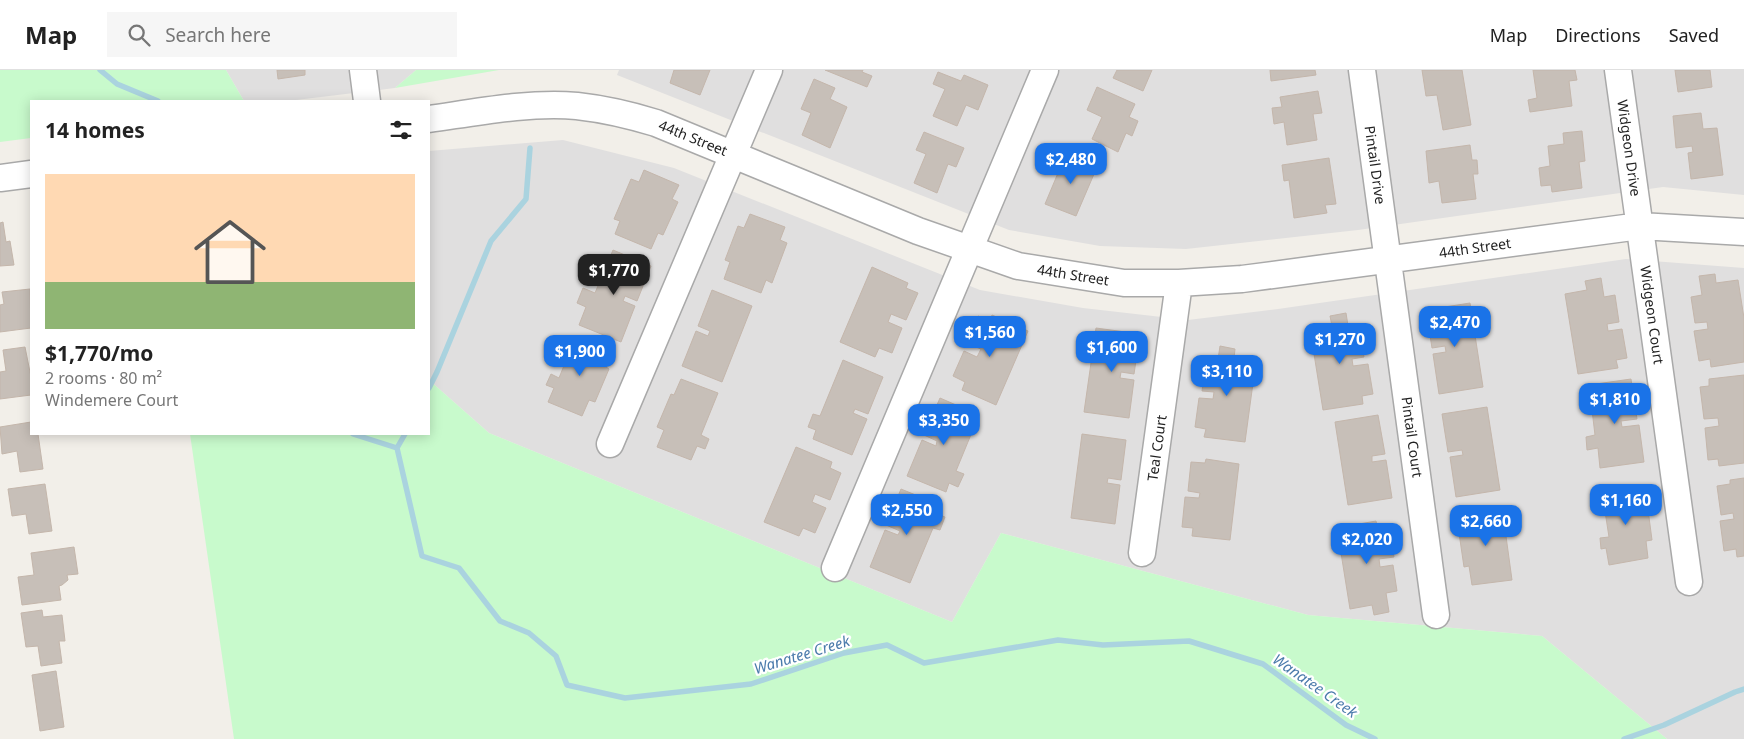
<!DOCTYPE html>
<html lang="en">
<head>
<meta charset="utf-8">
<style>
  body { margin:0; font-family:"Noto Sans",sans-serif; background:#f6f6f6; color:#222; height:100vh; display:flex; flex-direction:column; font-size:19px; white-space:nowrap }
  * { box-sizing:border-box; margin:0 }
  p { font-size:16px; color:#767676 }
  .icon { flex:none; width:28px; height:28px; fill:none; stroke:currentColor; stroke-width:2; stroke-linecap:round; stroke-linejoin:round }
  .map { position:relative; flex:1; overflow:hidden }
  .side { position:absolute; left:30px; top:30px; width:400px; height:335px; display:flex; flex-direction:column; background:#fff; border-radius:0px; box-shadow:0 2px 12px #0003 }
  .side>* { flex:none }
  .price { position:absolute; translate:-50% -42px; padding:0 11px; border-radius:10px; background:#1a73e8; color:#fff; font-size:16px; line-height:32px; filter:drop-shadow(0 1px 2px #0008) }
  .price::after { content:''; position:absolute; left:50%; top:30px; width:15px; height:11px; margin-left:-8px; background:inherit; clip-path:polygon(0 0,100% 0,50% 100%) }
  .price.on { background:#222; color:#fff }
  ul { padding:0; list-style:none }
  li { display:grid; align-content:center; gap:10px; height:265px; padding:0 15px }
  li+li { border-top:1px solid #e0e0e0 }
  li span { display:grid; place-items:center; height:155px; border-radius:0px; color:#555 }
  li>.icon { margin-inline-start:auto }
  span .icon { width:90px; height:90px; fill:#fffc; stroke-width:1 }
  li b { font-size:21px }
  h2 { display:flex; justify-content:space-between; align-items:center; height:60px; padding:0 15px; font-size:21px }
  header { display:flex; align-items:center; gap:30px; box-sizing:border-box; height:70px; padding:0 25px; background:#fff; border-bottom:1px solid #e0e0e0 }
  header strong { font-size:24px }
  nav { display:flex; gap:28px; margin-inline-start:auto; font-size:18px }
  .search { width:350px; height:45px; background:#f6f6f6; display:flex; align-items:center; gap:12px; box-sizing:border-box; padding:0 18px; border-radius:0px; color:#767676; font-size:19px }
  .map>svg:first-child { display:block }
</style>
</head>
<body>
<header>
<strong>Map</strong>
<div class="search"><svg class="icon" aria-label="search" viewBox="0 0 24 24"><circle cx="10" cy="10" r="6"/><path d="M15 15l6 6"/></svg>Search here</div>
<nav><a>Map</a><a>Directions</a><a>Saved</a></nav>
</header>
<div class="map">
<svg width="1744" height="669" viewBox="0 0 1744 669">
  <rect width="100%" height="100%" fill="#f2efe9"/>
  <path fill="#e0dfdf" d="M226,0H416L395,18L288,31H244Z
    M619,0H1744V125L1663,117L1358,160L1186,179L1100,176L1009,160L617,5Z
    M563,70L674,98L980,220L1083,238L1188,250L1278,239L1626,189L1744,198V669H1667L1542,566L1308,545L1001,463L952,552L489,363L429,310V81Z"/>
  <path fill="#c8facc" d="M0,0H226L244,31H31V68L0,72Z
    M416,0H499L395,18Z
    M429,310L489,363L952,552L1001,463L1308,545L1542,566L1667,669H234L190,364H429Z"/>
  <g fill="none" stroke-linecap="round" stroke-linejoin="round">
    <path stroke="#aad3df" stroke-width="5.5" d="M100,0L117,14L158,31
      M429,318L437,302L491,171L526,129L530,78
      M353,364L397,378L422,486L459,498L500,551L529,563L556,586L567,615L625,628L751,614L844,583L887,575L924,593L1058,570L1103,575L1189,571L1263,594L1346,655L1375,669
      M397,378L405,364
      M1624,669L1664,655L1735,622L1744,619"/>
  </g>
  <path fill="#c7bfb8" stroke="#c4b6ab" d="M277,0H305V5L278,9Z
    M674,0H710L700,25L670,13Z
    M825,0H863L862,2L872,6L867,17Z
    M1117,0H1152L1143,21L1113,8Z
    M1270,0H1315L1316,5L1271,11Z
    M1422,0H1462L1471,55L1443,60L1437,25L1426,26Z
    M1533,0H1575L1577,10L1569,11L1572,36L1530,42L1528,30L1537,28Z
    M1675,0H1710L1712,17L1678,22Z
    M938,2L961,11L964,5L988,15L978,40L966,35L957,56L933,46L945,19L933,14Z
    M814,9L835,18L830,29L847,37L830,78L802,65L811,43L801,39Z
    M1097,17L1135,34L1129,47L1138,51L1132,66L1126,63L1118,82L1092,69L1102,47L1087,40Z
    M1318,21L1322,43L1313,44L1317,70L1287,75L1284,52L1274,54L1272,38L1282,37L1280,27Z
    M1701,43L1703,59L1717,58L1723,105L1691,109L1688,83L1693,82L1692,76L1676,78L1673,46Z
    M1582,61L1585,91L1579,92L1582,118L1552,122L1551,115L1541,116L1539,98L1550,96L1548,76L1564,74L1563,63Z
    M924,62L964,78L956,97L948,94L937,123L914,113L926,84L916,80Z
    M1470,75L1472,90H1477L1478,104H1473L1476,129L1442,133L1439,111L1429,113L1426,81Z
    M1066,84L1097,97L1076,146L1045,134Z
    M1329,88L1336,134L1325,135L1327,143L1294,148L1289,110L1284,111L1282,95Z
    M644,100L679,115L672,129L678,132L663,165L658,163L651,179L615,164L620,151L614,149L631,109L639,112Z
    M750,144L785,157L780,170L787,173L772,213L766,210L761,223L724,209L730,192L725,190L738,156L744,158Z
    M3,152L6,172L10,171L14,195L0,196V153Z
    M613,180L651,196L637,231L625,226L623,231L635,236L621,272L579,255L586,237L577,233L583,218L595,223Z
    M872,197L908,213L906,218L918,223L906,250L891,244L888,252L902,258L892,283L879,278L875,287L840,272Z
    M1715,204L1716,213L1738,210L1744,248V292L1711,297L1710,289L1699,291L1694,261L1708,259L1707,252L1695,253L1691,227L1702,225L1699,206Z
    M1601,208L1604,227L1615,225L1619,252L1607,254L1608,261L1622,259L1627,288L1616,290L1618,298L1578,304L1565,224L1587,220L1585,211Z
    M30,219L31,258L0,262V235L4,234L2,222Z
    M712,220L752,236L722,312L682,296L696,261L708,266L710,261L698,256Z
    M1470,233L1483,317L1439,324L1433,284L1446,282L1445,276L1432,278L1426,240Z
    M1346,243L1349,262L1360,261L1364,287L1352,289L1353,296L1368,294L1373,324L1362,326L1363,334L1323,340L1310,259L1332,256L1330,246Z
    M992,245L1028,261L996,335L962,320L965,312L953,306L964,281L977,287L981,279L966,273L978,246L990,251Z
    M1096,258L1140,264L1134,304L1121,302L1120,308L1134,310L1129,348L1084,342Z
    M576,266L612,281L606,297L609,299L595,332L589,330L582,346L548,332L554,318L546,315L551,304L559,308Z
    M1220,276L1235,279L1234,288L1256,291L1245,372L1204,367L1206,359L1195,357L1199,328L1213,329L1214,322L1202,321L1206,294L1217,296Z
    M25,277L31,307V325L0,329V302L6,301L3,280Z
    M843,290L883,307L868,344L855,339L853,343L867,349L852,385L813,369L816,360L808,357L813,344L820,346Z
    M1744,305V393L1719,396L1718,389L1708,390L1705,358L1719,356L1718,348L1704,349L1700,317L1709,316V309Z
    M681,309L718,323L701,365L709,369L705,379L697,376L691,390L657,377L664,360L657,357L671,324L674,325Z
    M1631,309L1637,349L1621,351L1622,357L1639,355L1644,392L1600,398L1598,378L1587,380L1586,367L1595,365L1589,315Z
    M940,328L979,345L956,401L964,404L958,417L949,413L946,422L907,406L922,370L936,376L937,371L924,365Z
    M1487,337L1500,420L1456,427L1450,387L1463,385L1462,380L1448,382L1442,344Z
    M1378,345L1385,384L1372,386V392L1386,390L1392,428L1348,435L1335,352Z
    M31,352V364H38L43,399L20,402L17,381L2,384L0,357Z
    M1082,364L1126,370L1121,410L1108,408L1107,413L1120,415L1115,454L1071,448Z
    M796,377L832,392L830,398L841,403L830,430L815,424L812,432L826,438L815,463L803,458L799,466L764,452Z
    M1206,389L1239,394L1230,470L1192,466L1193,458L1182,457L1185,427L1199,428L1200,423L1188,421L1191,392L1205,393Z
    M1744,408V486L1737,487L1736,479L1724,481L1720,451L1734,449L1733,443L1721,445L1717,416L1730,414V410Z
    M45,414L52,461L29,464L26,444L12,446L8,419Z
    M1637,416L1640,433L1647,432L1652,470L1646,471L1648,488L1609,495L1606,478L1601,479L1600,468L1609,467L1602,422Z
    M901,419L940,435L937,444L945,447L940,460L933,458L910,513L870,497L885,460L898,465L900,461L886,455Z
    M1502,437L1512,510L1472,515L1469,496L1464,497L1459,463L1468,462L1465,442Z
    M1376,451L1378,459L1389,457L1394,487L1379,489L1380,497L1393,495L1397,521L1386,523L1389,542L1374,545L1372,535L1350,539L1337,458Z
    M74,477L78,504L67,505L68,510L62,515L59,516L61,530L22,535L18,507L34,505L31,483Z
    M42,540L43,547L62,545L65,571H59L62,593L41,596L38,576L26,577L21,543Z
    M56,601L64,657L40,661L32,605Z"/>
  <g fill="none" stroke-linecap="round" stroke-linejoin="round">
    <defs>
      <path id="minor" d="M363,0L367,31
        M1362,0L1436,545
        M1618,0L1689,512
        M429,49C478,42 528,32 577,36C604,39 630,45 656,53L918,161L1018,196L1124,213H1179L1242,209L1640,156L1744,162
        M0,108L31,104
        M610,374L769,0
        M1142,483L1179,213
        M835,498L1045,0"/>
    </defs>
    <use href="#minor" stroke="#a9a9a9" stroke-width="29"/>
    <use href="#minor" stroke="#fff" stroke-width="26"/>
  </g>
  <g text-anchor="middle" stroke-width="4.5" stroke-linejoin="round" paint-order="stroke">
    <g font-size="14" fill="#222" stroke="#fff">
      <text transform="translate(693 68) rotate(22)" y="5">44th Street</text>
      <text transform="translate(1629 78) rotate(82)" y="5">Widgeon Drive</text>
      <text transform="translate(1375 95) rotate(82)" y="5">Pintail Drive</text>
      <text transform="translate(1475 178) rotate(-8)" y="5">44th Street</text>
      <text transform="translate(1073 205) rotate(9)" y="5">44th Street</text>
      <text transform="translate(1652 245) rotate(82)" y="5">Widgeon Court</text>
      <text transform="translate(1412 367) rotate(82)" y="5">Pintail Court</text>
      <text transform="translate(1157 378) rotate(-82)" y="5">Teal Court</text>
    </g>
    <g font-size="15" font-style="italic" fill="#4a7aab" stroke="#fff">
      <text transform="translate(802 585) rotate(-17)" y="5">Wanatee Creek</text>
      <text transform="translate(1315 616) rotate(35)" y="5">Wanatee Creek</text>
    </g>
  </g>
</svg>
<b class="price" style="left:1071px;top:115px">$2,480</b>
<b class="price on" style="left:614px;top:226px">$1,770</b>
<b class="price" style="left:1455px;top:278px">$2,470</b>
<b class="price" style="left:990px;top:288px">$1,560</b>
<b class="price" style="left:1340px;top:295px">$1,270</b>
<b class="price" style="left:1112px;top:303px">$1,600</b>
<b class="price" style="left:580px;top:307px">$1,900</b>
<b class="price" style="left:1227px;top:327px">$3,110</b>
<b class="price" style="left:1615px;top:355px">$1,810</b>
<b class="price" style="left:944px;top:376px">$3,350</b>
<b class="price" style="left:1626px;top:456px">$1,160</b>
<b class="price" style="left:907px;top:466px">$2,550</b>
<b class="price" style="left:1486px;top:477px">$2,660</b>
<b class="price" style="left:1367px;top:495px">$2,020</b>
<section class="side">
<h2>14 homes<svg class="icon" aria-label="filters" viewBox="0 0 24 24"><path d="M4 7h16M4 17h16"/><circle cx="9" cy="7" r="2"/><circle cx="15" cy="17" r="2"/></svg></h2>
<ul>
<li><span style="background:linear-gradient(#ffd9b3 70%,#8fb573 0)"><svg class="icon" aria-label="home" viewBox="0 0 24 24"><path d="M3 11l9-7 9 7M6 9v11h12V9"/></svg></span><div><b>$1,770/mo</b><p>2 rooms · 80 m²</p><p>Windemere Court</p></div></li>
</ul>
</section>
</div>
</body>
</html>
